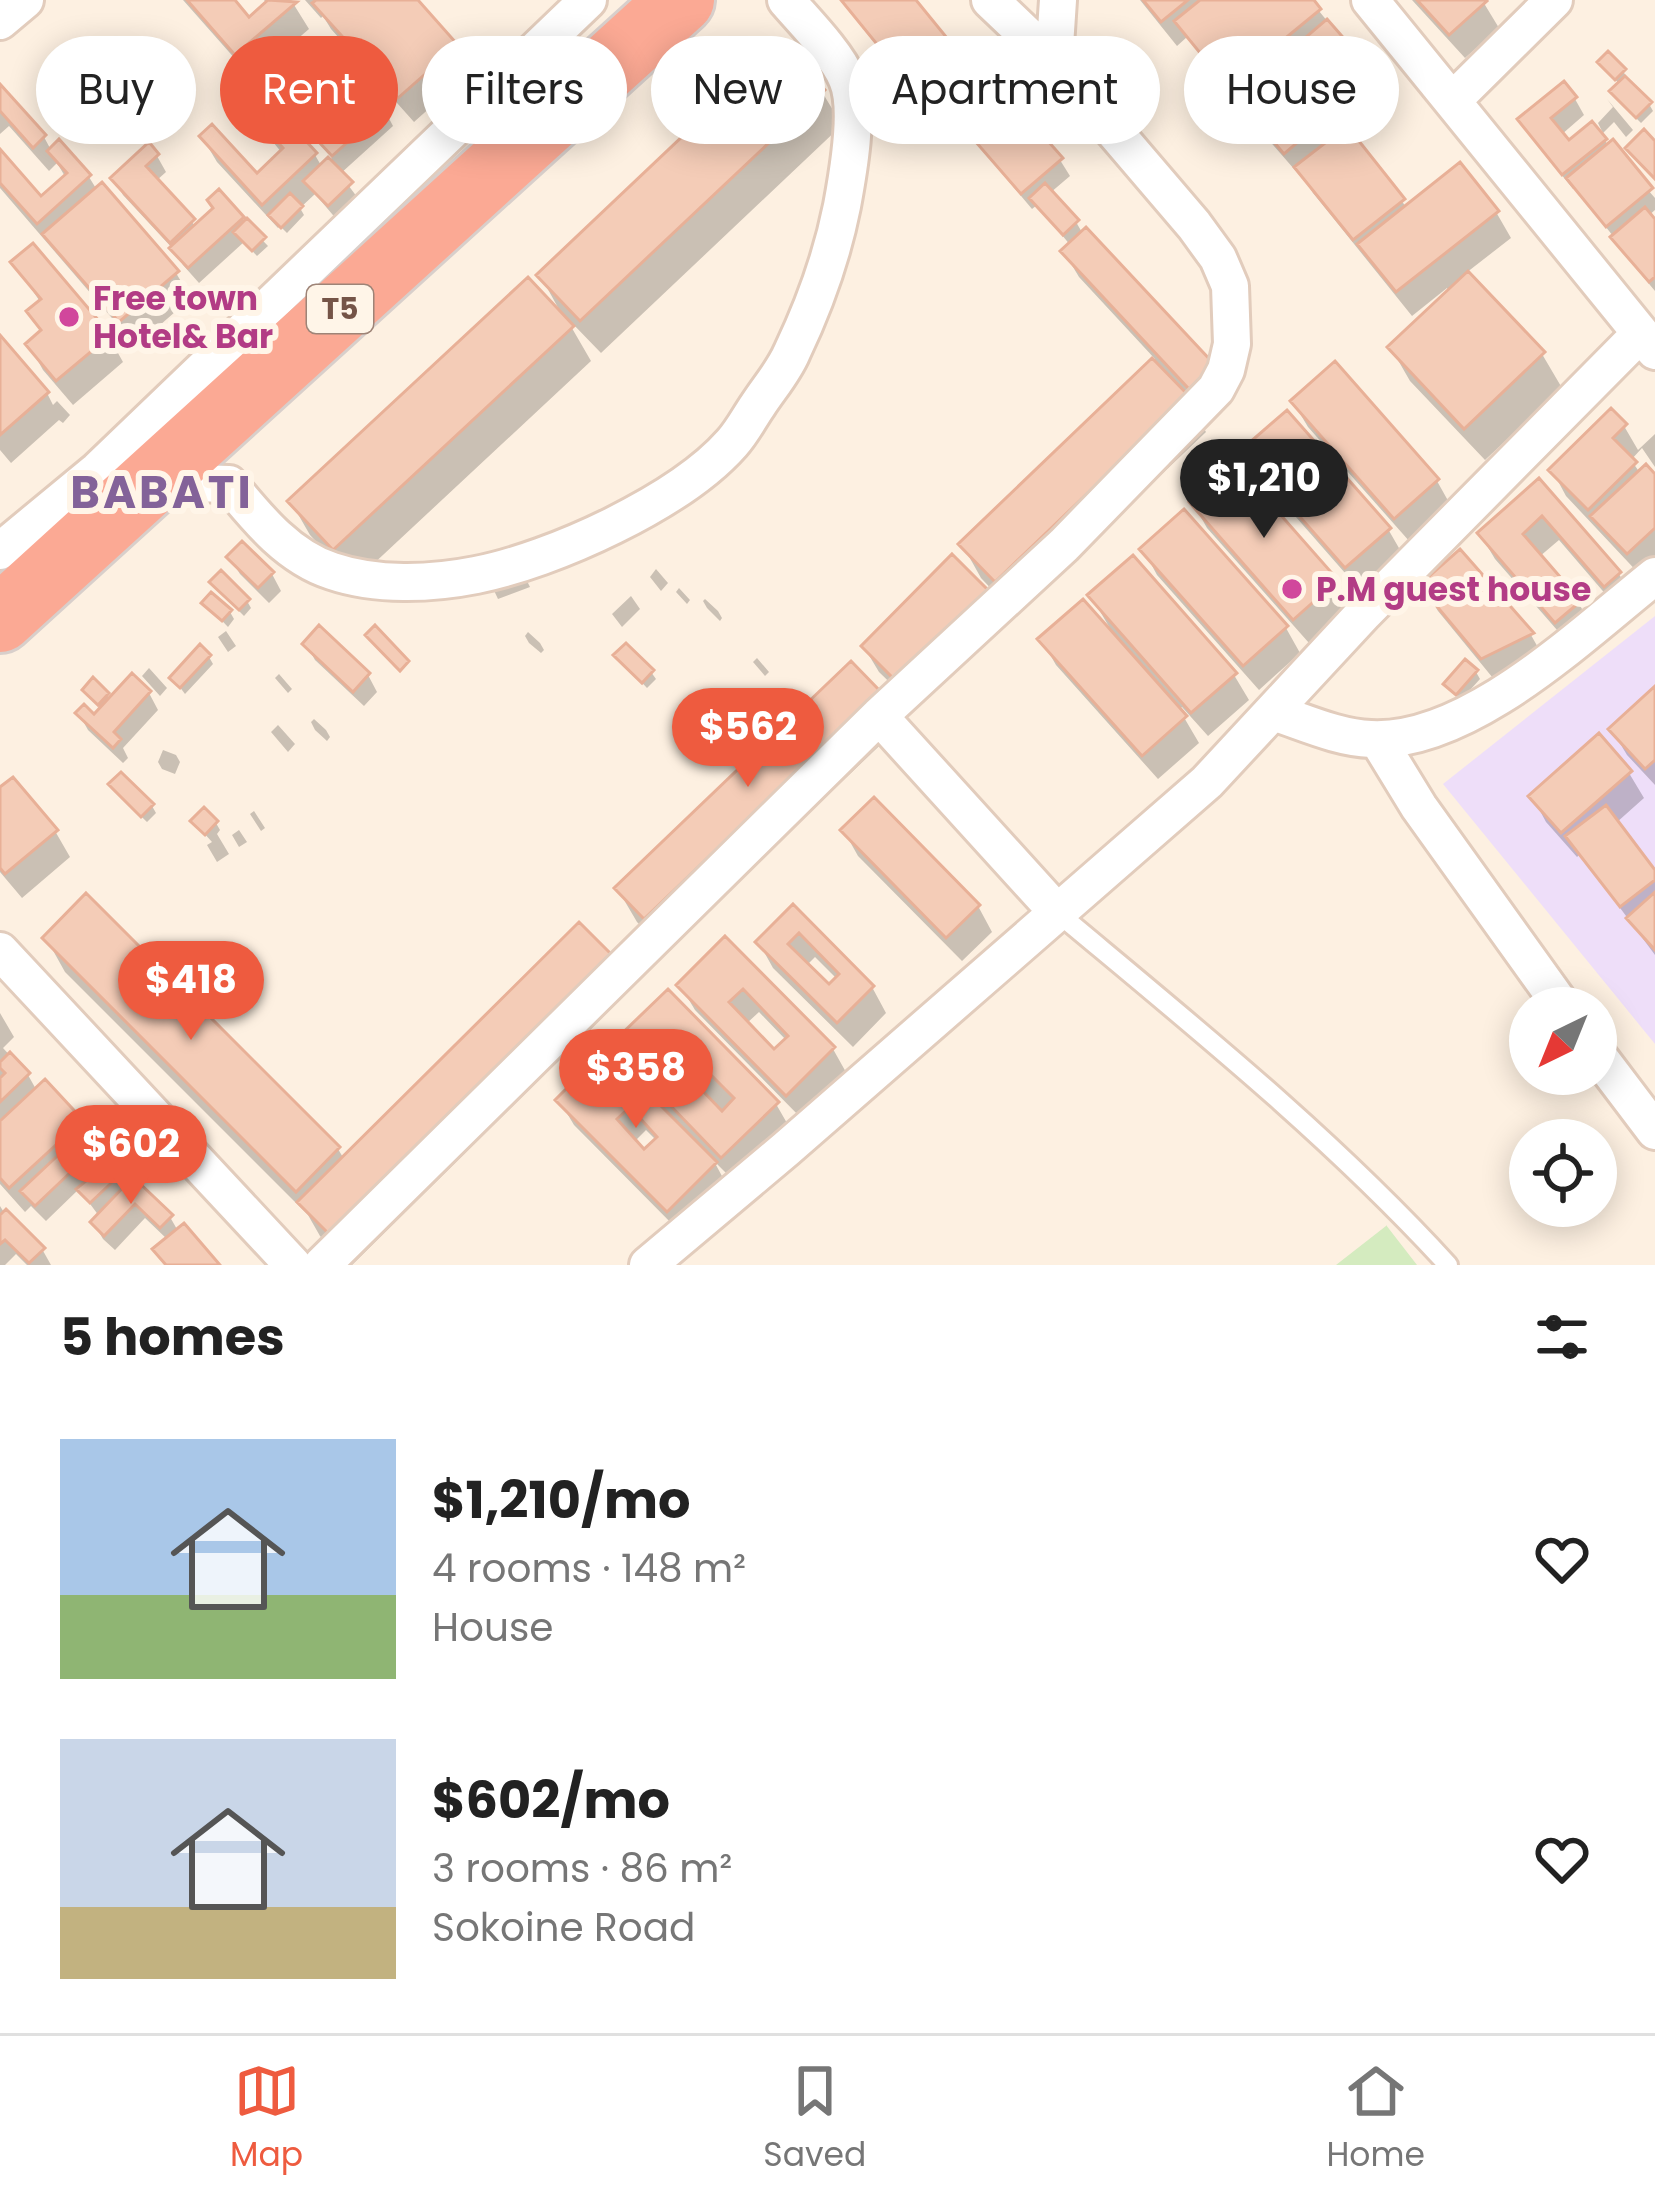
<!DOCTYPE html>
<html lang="en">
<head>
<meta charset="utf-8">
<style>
  body { margin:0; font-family:Poppins,sans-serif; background:#f6f6f6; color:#222; height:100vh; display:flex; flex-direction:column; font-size:45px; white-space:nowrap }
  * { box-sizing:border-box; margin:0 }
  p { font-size:39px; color:#767676 }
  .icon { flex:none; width:66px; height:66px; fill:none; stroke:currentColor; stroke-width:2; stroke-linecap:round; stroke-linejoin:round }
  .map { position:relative; height:1265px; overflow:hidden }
  .details { display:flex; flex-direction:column; background:#fff; flex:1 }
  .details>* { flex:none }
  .top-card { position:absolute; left:36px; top:36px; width:1584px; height:108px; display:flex; gap:24px }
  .needle { width:78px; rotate:223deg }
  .buttons { position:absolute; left:1509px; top:987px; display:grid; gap:24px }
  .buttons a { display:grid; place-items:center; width:108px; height:108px; border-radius:50%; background:#fff; box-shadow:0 6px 30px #0003; font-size:60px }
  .price { position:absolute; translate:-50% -102px; padding:0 27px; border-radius:42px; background:#ee5b3f; color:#fff; font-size:39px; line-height:78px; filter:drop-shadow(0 3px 6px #0008) }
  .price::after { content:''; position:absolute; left:50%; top:72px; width:36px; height:27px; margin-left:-18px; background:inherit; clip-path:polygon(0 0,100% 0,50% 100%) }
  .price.selected { background:#222; color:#fff }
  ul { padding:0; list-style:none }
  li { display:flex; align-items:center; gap:36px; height:300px; padding:0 60px }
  li span { display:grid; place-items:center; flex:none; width:336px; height:240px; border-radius:0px; color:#555 }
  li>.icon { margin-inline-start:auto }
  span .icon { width:144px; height:144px; fill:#fffc; stroke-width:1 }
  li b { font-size:51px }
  h2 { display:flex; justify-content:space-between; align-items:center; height:144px; padding:0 60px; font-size:51px }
  .pill { padding:0 42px; border-radius:54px; background:#fff; box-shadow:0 6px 30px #0003; font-size:42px; line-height:108px }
  .pill.selected { background:#ee5b3f; color:#fff }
  .dock { display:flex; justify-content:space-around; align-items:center; height:168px; border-top:3px solid #e0e0e0; background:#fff; font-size:33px; color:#767676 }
  .dock a { display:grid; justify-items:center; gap:6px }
  .dock .selected { color:#ee5b3f }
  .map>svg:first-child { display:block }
</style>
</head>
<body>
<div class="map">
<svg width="1655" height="1265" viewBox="0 0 1655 1265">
  <rect width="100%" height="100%" fill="#fdf0e1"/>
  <path fill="#eedef9" d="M1655,616V1044L1443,784Z"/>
  <path fill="#d4ebbf" d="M1386,1225L1417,1265H1336L1386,1226Z"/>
  <path fill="#0003" fill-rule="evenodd" d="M183,0H231L249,21L268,5L264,0H291L309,29L274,59L322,112L384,109L393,126L340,174L360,201L338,221L315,194L300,208L304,215L287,233L280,226L278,228L217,162L202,137L256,177L282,153L273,142L258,117L270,106L315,155L322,167L332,158L257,74L252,78Z
    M305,0H414L455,47L470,72L414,122L331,29L323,16L321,18Z
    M840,0H912L950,49L956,44L987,79L997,96L989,102L1000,116L993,123L980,109L972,116L941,80L919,98Z
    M1140,0H1310L1373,77L1388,102L1350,135L1407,208L1496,212L1511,238L1466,273L1542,354L1562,388L1485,460L1410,381L1391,348L1450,292L1447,288L1412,316L1313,193L1303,176L1301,177L1254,123L1245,108L1187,37L1177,46Z
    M1412,0H1482L1499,28L1465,58Z
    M1600,62L1623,71L1627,78L1625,80L1649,104L1653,111L1641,123L1617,99L1620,85Z
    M0,88L44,137L51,150L89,177L97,190L176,273L191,298L136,346L0,188V154L41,200L66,178L57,163L49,171L9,126L0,134Z
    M822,92L842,125L601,353L571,322L569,323L591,361L354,582L310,535L291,502L561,313L540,275Z
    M1575,99L1584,115L1561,135L1569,144L1604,140L1655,198V210L1648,216L1655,224V291L1624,254L1613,236L1575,188L1573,189L1530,136L1520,120Z
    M1607,99L1633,130L1626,137L1614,122L1603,133L1598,123L1613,107Z
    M979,142L1060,160L1070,176L1050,193L1076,222L1083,234L1212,366L1205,412L1185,390L1182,392L1206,432L1015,614L981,578L962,544L1155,359L1079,277L1064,252L1071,246L1037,205L1032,209L989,158Z
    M157,156L166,172L156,181L196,227L242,219L268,246L257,256L244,242L199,283L183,265L174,250L123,195L114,178Z
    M14,263L109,337L123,362L73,405L43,370L29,345L42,333L30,312L41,303Z
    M0,340L47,393L53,405L57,401L70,415L63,423L59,420L11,463L0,450Z
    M1293,402L1437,481L1451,506L1410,542L1308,427Z
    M1624,426L1638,450L1655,434V467L1642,448L1631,460L1640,473L1655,478V566L1643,578L1566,496L1552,470Z
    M1245,451L1388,529L1403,555L1362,591L1354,582L1351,584L1359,597L1309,643L1207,528L1193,503L1336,582L1342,591L1352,581L1260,476Z
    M1539,482L1619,574L1633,599L1620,611L1559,540L1539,557L1578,602L1593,628L1571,646L1495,559L1480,534Z
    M1184,513L1286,628L1300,653L1259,690L1157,575L1143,549Z
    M1459,553L1531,635L1545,660L1497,683L1438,611L1423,586Z
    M230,558L272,574L281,591L269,603L240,574Z
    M521,569L530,587L498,599L490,582Z
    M656,569L668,583L661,591L650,577Z
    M679,588L690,600L687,604L676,592Z
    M217,589L247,601L251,608L244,616Z
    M986,591L1001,617L913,705L879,672L864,647Z
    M631,596L640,609L622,627L612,614Z
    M1091,596L1234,675L1249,700L1208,736L1182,707L1179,709L1199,743L1158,779L1056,665L1041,639L1111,630Z
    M705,599L718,611L722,618L720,621L707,608L703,601Z
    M205,603L230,612L234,619L228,627Z
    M226,631L236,646L228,652L218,637Z
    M528,632L540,643L544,650L541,653L529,643L525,636Z
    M306,644L368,675L377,692L364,706L315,660Z
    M617,656L651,672L656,679L647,688Z
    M209,657L213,664L185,694L173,678Z
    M757,658L769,672L765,676L753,662Z
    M851,665L898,728L665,951L637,922L617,888Z
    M149,668L167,688L160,696L142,676Z
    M1476,672L1480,679L1461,700L1447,684Z
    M279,674L292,689L288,693L275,678Z
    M85,690L107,695L110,701L149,693L158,710L123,748L128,758L123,763L88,730L79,714L94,718L102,710Z
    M1655,690V785L1627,755L1612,730Z
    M314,719L326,730L330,737L327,741L315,730L311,722Z
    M278,725L295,744L288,752L271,732Z
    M163,750L176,755L180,762L175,774L162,769L158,762Z
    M1629,773L1644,798L1616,823L1655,875V955L1580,854L1577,857L1546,822L1532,796Z
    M0,791L55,831L70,857L22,898L0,872Z
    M116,792L152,806L156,813L147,822Z
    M254,811L265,828L261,831L250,814Z
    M194,822L216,823L220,830L217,834L229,854L217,862L207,845L212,842Z
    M239,830L247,842L239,847L232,835Z
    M844,831L978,906L992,932L962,961L858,856Z
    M793,909L872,987L886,1013L853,1047L773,968L759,943ZM815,957L838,980L829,989L806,966Z
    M46,938L338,1149L344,1159L610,957L629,991L352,1265H349L320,1236L308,1215L65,972Z
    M725,940L833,1049L847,1074L802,1119L695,1010L680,985ZM759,1012L787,1041L774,1053L746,1024Z
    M668,993L776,1104L795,1137L742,1189L717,1164L716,1165L729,1189L683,1235L574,1125L559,1100L636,1082L615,1045ZM646,1130L657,1141L644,1153L634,1142Z
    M0,1013L14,1037L3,1048L28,1075L37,1091L81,1121L90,1138L123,1172L130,1185L170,1217L178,1231L216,1265H165L156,1250L168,1240L145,1218L115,1250L103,1239L93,1222L99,1216L79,1189L46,1221L31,1206L25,1212L0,1184Z
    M0,1206L5,1214L42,1249L51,1265H27L16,1254L5,1265H0Z"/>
  <path fill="#f4ccb7" stroke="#e8b097" stroke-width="3" fill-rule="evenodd" d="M187,0H235L249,17L268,0L297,2L235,55Z
    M316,0H418L458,45L398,98L312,3Z
    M841,0H916L947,38L902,75Z
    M1143,0H1188L1161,22Z
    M1200,0H1314L1321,9L1227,86L1174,21Z
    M1417,0H1486L1487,1L1449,35Z
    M1327,19L1376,75L1284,154L1236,97Z
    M957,40L989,77L961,102L928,64Z
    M781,43L825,90L580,321L536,275Z
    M265,44L322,108L303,125L246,61Z
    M1608,51L1626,69L1615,80L1597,62Z
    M357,75L386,108L332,156L303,125Z
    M1625,76L1652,102L1636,118L1609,91Z
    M1564,81L1577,97L1551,118L1569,140L1592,121L1607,139L1562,175L1517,119Z
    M0,84L46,135L33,148L0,111Z
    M270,102L317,153L262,205L199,136L212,124L257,173L283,148L254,117Z
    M1017,106L1063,158L1021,194L975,141Z
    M1347,126L1405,199L1353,240L1294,167Z
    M1644,129L1655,141V179L1625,148Z
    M59,139L91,175L37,224L0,183V149L41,196L67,173L47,151Z
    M1613,139L1653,188L1606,227L1566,178Z
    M149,142L159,154L146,166L195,219L170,243L110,178Z
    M328,157L353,182L328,206L303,181Z
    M1460,162L1499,211L1396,292L1357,244Z
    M102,182L179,271L119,322L42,234Z
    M1045,183L1079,220L1063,235L1029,198Z
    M219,189L244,217L188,268L169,248L213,208L207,200Z
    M290,193L303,206L281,228L268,215Z
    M1645,207L1655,219V277L1649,282L1610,237Z
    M247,218L266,237L252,251L233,232Z
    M1086,227L1214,364L1189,389L1060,251Z
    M33,243L111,335L56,381L25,344L41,330L26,311L41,299L10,262Z
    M1468,271L1545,352L1464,429L1387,347Z
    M528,277L574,326L333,550L287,501Z
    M0,335L49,392L0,435Z
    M1152,358L1189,396L995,582L958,544Z
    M1335,361L1439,479L1394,519L1290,401Z
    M1611,408L1627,424L1613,438L1637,462L1588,510L1548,470Z
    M1287,410L1391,528L1345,568L1241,450Z
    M1234,462L1338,580L1293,620L1189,502Z
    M1646,464L1655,474V528L1627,554L1590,516Z
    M1539,478L1621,572L1604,587L1542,516L1523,534L1581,601L1555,623L1477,533Z
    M1184,509L1288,626L1243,666L1139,549Z
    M242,541L274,572L258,588L226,557Z
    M1460,549L1534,633L1481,659L1419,585Z
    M952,554L988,590L897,682L861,646Z
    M1133,555L1237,673L1191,713L1087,595Z
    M221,570L250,599L239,610L209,582Z
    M211,592L232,610L222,621L201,603Z
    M1083,599L1187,716L1142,756L1037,639Z
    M319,625L370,673L353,692L302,644Z
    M375,625L409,661L400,671L365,635Z
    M626,643L654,670L642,683L613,655Z
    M200,644L211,655L180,688L169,678Z
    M1465,659L1478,670L1456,695L1443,684Z
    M851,661L881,692L644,919L614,888Z
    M132,673L151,691L114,732L121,739L113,748L75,713L84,704L94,714Z
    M93,677L109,693L98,705L82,690Z
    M1655,686V760L1645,769L1608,729Z
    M1599,733L1632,771L1561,833L1528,796Z
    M121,772L154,804L141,817L108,784Z
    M13,777L58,830L5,874L0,868V787Z
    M874,797L980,905L946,938L840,830Z
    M1606,805L1655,870V880L1620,907L1565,836Z
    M204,807L218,821L205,835L190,821Z
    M1655,892V950L1626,918Z
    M86,893L340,1147L296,1192L42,938Z
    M793,904L874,986L837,1023L755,942ZM799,933L839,974L829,984L788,944Z
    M579,922L612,955L330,1235L297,1202Z
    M725,936L835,1047L786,1096L676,985ZM743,989L788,1036L774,1049L729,1002Z
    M668,989L779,1102L721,1158L611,1044ZM710,1074L734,1098L722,1111L698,1086Z
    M605,1050L717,1162L667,1212L555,1100ZM630,1107L657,1137L644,1149L617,1119Z
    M10,1052L30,1073L0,1102V1078L5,1073L0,1068V1062Z
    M45,1079L83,1120L9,1188L0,1178V1121Z
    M86,1129L125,1170L90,1203L76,1189L86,1181L74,1169L35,1206L20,1191Z
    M133,1177L173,1215L160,1228L135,1204L104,1236L90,1222Z
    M6,1209L45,1248L29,1263L5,1240L0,1244V1215Z
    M184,1223L220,1265H166L152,1249Z"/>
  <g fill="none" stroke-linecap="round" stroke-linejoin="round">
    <defs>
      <path id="lane" d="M1058,913C1192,1025 1330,1136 1448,1265"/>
      <path id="street" d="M1370,0L1655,351
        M0,21L25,0
        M1054,61L1058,0
        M1452,101L1554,0
        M152,482L229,484C257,518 288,557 332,571C376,586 431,584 476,575C553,560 680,502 732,443C742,432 749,418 758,405C769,388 784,371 792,352C814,306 832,256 842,206C848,174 860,109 847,79C837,54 804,21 786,0
        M0,551L98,470L588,0
        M1273,712C1304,722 1338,738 1371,739C1469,744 1582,634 1655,576
        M879,716L1058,913
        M1378,740L1419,807L1563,1008
        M0,951L293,1265
        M1596,1053L1655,1131
        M322,1265L879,716L1064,545L1216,389L1226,370L1232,344L1230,286L1218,258L1194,225L1054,61L990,0
        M648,1265L786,1149L1207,782L1364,613L1640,334"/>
      <path id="highway" d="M0,619L681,0"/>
    </defs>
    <use href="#lane" stroke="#e2ccbc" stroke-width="24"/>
    <use href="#street" stroke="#e2ccbc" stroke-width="42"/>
    <use href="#highway" stroke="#d8cfcb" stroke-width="72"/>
    <use href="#lane" stroke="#fff" stroke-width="18"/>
    <use href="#street" stroke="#fff" stroke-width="36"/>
    <use href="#highway" stroke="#fba994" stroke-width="66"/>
  </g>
  <g fill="#d1479c" stroke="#fff5e8" stroke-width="4.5">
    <circle cx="69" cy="317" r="12"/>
    <circle cx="1292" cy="589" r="12"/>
  </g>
  <g text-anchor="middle" stroke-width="12" stroke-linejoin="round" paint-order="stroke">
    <rect fill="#fff5e8" stroke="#9e8477" stroke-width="3" x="307" y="285" width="66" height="48" rx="9"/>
    <g font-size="30" font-weight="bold" fill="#755447">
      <text x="340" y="319">T5</text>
    </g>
    <g font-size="33" font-weight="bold" fill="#b23c85" stroke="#fff5e8" text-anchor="start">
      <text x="93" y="310">Free town<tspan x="93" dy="38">Hotel&amp; Bar</tspan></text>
      <text x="1316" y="601">P.M guest house</text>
    </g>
    <g font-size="45" font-weight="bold" letter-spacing="3" fill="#836299" stroke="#fff5e8">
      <text x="162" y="508">BABATI</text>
    </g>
  </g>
</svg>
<div class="buttons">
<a><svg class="needle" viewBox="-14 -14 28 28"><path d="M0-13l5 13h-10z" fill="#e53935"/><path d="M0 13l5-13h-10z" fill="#767676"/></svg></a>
<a><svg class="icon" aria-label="locate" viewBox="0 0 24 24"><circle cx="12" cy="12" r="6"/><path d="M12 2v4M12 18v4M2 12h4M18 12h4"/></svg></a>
</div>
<b class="price selected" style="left:1264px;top:541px">$1,210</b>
<b class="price" style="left:748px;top:790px">$562</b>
<b class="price" style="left:191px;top:1043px">$418</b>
<b class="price" style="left:636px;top:1131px">$358</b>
<b class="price" style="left:131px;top:1207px">$602</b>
<div class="top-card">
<a class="pill">Buy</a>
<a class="pill selected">Rent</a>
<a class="pill">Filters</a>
<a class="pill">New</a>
<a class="pill">Apartment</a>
<a class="pill">House</a>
</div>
</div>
<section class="details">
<h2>5 homes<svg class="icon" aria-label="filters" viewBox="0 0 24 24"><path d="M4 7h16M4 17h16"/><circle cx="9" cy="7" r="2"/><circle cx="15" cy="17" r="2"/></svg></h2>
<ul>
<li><span style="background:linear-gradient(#a9c7e8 65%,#8fb573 0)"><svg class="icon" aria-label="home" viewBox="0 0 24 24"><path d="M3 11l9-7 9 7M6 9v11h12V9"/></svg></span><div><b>$1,210/mo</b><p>4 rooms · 148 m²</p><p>House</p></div><svg class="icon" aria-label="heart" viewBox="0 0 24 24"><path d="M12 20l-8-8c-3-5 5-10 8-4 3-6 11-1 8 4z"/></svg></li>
<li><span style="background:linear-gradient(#c9d6e8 70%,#c2b280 0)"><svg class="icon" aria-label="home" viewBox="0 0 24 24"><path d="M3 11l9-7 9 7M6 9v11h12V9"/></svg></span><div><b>$602/mo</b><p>3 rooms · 86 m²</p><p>Sokoine Road</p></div><svg class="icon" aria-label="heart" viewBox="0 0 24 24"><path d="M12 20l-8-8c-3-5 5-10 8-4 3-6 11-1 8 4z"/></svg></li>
</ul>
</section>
<nav class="dock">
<a class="selected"><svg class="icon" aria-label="map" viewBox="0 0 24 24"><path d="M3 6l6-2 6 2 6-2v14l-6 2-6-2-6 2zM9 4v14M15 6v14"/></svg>Map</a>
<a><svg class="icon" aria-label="saved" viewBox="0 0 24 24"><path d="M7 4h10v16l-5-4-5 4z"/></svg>Saved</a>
<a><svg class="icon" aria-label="home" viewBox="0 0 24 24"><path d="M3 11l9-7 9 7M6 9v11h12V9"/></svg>Home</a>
</nav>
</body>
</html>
